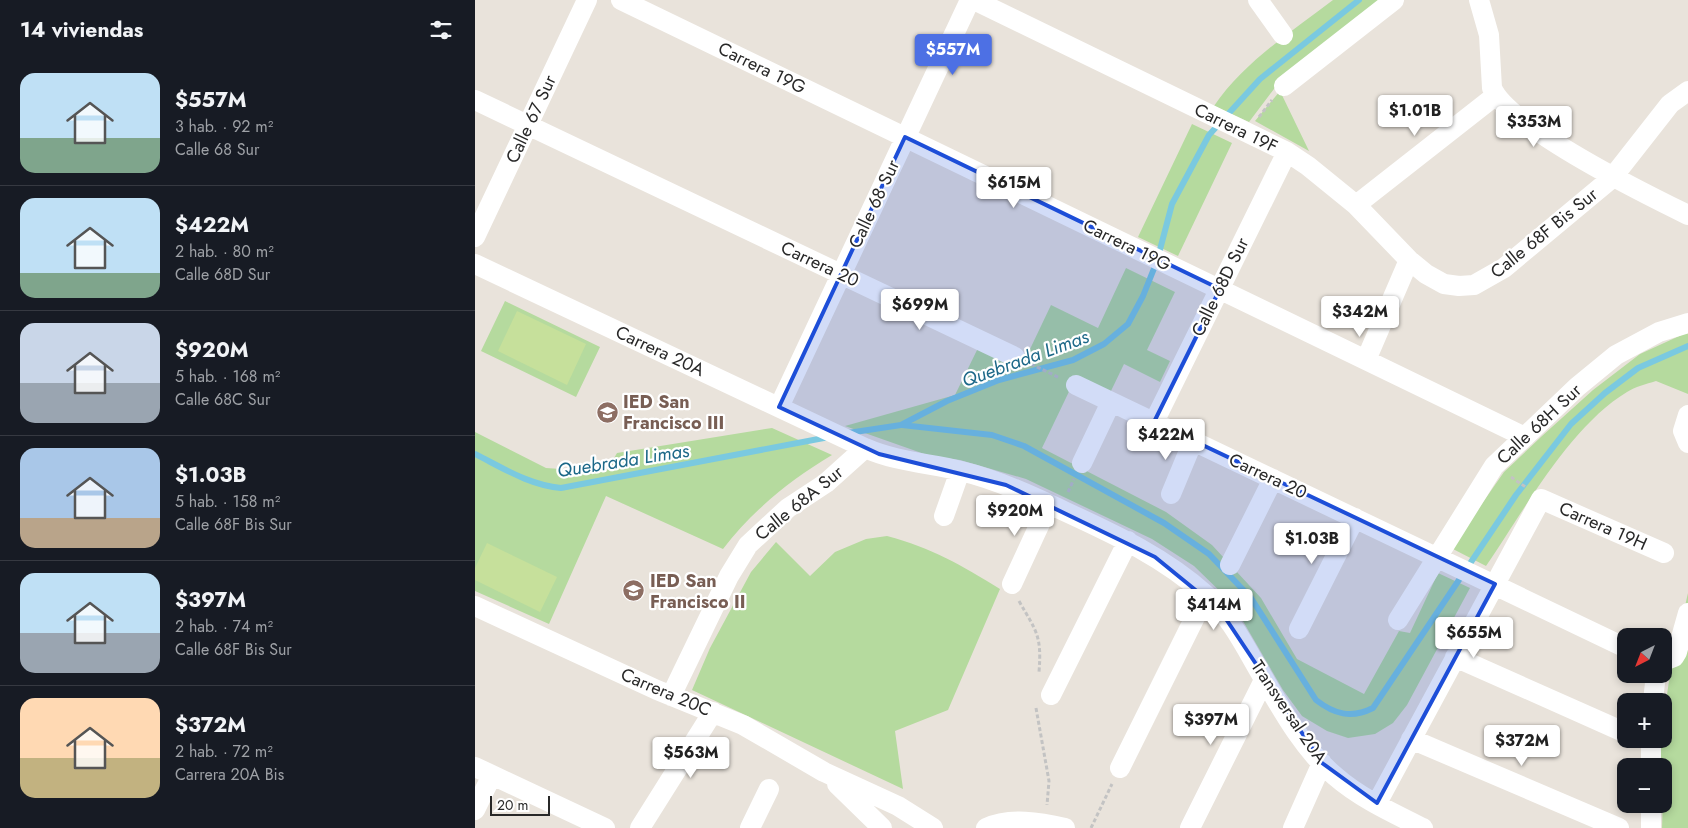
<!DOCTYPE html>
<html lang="es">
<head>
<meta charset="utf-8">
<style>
  body { margin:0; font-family:Jost,sans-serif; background:#242831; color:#f1f3f6; height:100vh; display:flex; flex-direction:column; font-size:19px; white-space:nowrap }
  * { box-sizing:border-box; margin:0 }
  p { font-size:16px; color:#9ea1a6 }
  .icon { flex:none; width:28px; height:28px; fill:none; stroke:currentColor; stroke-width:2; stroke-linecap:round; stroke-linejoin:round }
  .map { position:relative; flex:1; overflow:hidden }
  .drawer { display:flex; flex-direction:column; background:#171b24; width:475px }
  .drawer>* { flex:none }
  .needle { width:32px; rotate:222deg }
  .tools { position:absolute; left:1142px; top:628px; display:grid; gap:10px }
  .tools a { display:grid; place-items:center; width:55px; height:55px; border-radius:10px; background:#171b24; box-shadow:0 2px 8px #0003; font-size:25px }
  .scale { position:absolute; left:15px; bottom:12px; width:60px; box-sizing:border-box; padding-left:5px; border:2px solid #282828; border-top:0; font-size:14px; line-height:18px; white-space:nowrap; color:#282828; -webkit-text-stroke:4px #fff; paint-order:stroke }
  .price { position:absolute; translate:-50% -42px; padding:0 11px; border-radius:5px; background:#fff; color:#222; font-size:16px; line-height:32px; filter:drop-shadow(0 1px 2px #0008) }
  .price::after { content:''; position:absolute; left:50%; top:30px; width:15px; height:11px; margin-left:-8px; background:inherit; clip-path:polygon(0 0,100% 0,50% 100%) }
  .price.selected { background:#4d70e4; color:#fff }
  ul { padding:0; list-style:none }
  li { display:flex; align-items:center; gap:15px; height:125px; padding:0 20px }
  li+li { border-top:1px solid #363941 }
  li span { display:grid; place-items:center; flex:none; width:140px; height:100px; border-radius:15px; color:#555 }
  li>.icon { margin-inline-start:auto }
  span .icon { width:60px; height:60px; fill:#fffc; stroke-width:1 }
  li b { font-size:21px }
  h2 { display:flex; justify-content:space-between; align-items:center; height:60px; padding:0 20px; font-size:21px }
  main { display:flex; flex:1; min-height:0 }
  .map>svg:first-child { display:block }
</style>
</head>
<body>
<main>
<section class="drawer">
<h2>14 viviendas<svg class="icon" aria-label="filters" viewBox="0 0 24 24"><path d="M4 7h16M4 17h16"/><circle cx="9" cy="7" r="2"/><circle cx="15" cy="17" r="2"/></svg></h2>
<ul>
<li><span style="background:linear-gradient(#bfe0f5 65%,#7fa58c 0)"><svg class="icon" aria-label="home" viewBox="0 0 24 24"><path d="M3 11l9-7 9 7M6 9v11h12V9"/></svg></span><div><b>$557M</b><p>3 hab. · 92 m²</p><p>Calle 68 Sur</p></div></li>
<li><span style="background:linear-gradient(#bfe0f5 75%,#7fa58c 0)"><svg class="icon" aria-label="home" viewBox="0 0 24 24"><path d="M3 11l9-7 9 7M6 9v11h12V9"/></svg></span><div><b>$422M</b><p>2 hab. · 80 m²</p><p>Calle 68D Sur</p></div></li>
<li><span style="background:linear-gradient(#c9d6e8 60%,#9aa5b1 0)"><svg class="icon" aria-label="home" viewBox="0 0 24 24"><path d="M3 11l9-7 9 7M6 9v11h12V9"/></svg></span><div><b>$920M</b><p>5 hab. · 168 m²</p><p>Calle 68C Sur</p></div></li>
<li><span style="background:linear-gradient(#a9c7e8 70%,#b9a48a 0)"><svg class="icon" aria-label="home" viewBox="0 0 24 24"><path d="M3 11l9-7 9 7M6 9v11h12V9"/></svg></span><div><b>$1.03B</b><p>5 hab. · 158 m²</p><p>Calle 68F Bis Sur</p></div></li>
<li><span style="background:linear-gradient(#bfe0f5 60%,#9aa5b1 0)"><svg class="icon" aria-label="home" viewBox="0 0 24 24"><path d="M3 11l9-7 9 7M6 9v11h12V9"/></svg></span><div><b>$397M</b><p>2 hab. · 74 m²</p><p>Calle 68F Bis Sur</p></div></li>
<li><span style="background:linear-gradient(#ffd9b3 60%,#c2b280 0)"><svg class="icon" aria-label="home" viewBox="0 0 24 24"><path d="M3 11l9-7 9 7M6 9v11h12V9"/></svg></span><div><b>$372M</b><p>2 hab. · 72 m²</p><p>Carrera 20A Bis</p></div></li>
</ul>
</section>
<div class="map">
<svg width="1213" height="828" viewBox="0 0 1213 828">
  <rect width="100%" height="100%" fill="#e9e3db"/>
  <path fill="#b5da9e" d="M858,0H909L805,81L774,122L739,106C769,62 816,32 858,0Z
    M805,91L834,151L780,121Z
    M717,124L757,143L703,256L663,237Z
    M651,268L700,292L672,350L695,361L685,382L649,364L635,393L601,377L567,448L691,512L737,545L786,598L822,659L889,694L924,631L935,633L963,573L995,588L932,705L918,723L900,734L873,738L852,731L827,716L808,690L758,604L719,566L677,539L551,479L485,460L455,456L370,426L480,395L503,348L546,368L576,305L623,328Z
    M30,301L125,347L101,397L6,351Z
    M1213,332V394L1181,381C1171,384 1160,387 1152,392C1095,426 1048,512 1011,566L976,548L1029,472L1067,436L1118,390L1165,354Z
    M297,428L357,455C315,480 278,510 248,549L131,496L74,624L0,591V432L71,468L131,472L142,453Z
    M412,536C457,548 486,565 525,589L473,710L420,731L428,789L217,690L235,648L276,572L301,542L335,576L360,552L391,539Z
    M1213,593V828H1187L1189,766H1185V739H1189C1189,689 1202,641 1213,593Z"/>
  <path fill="#c6e09b" d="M42,311L111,344L92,385L23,351Z
    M12,543L82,577L65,612L0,580V568Z"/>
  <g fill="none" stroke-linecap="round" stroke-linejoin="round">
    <path stroke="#7ac9e0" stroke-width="6" d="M427,425L517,435L549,446L689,523L734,554L776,598L841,700C859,714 876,719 898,708L1041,495L1096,424L1130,393L1163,368L1213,346
      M373,433L426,425L472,401L524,380L598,360L629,344L653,324L668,296L682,261L697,204L734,135L785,79L884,0
      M0,454C28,468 54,485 86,488L354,437"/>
    <path stroke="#c3c3c3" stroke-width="3" stroke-dasharray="4 2.5" stroke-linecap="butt" d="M784,117L797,100
      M556,364L585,378
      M1036,477L1052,488
      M593,492L599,479
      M544,601C561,631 567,635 564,672
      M561,708L574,781L572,805
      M616,828L637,784"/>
    <path stroke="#fff" stroke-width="20" d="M146,0L1050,437
      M499,0L812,152L833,166L881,205L934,260L951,274L969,284L984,286L999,285L1029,268L1137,178L1195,104L1213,91
      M783,0L808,35
      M1004,0L1014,35L1017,88C1034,127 1172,195 1213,215
      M809,86L919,0
      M0,100L540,357
      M881,205L1020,96
      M0,237L112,0
      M0,264L390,448C422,462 453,463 486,471C523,480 557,496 591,512C641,535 690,558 731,595C757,618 771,649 789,679C808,712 830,751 860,776C885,798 918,813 948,828
      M891,360L934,260
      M601,385L1151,648
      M304,407L495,0
      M1213,415L1208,431L1213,443
      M679,422L812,152
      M607,463L636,402
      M696,494L718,441
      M469,516L485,471
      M755,565L798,479
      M537,584L574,504
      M0,606L182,690L268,725L349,772L423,806L458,828
      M923,620L1019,466L1102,387L1141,355L1184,332L1213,323
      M824,629L880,518
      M980,657L1151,733
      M1189,661L1199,657L1202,652L1213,613
      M576,695L653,541
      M196,696L254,576L273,545L313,508L351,483L390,448
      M1178,701L1181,674
      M936,739L1144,828
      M1176,766V739
      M0,767L130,828
      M645,768L731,595
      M362,784L407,828
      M902,803L1066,499L1189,553
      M1176,804V828
      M0,810L17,775
      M165,828L238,712
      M275,828L294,789
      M511,828C535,817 565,822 590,828
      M715,828L789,680
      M818,828L847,763"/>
  </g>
  <path fill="#1d4ed8" fill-opacity="0.2" stroke="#1d4ed8" stroke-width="4" stroke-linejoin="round" d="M430,137L745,289L679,422L1020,584L902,803L847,763L745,610L680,557L531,485L404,454L304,407Z"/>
  <defs>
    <symbol id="school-disc" viewBox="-11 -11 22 22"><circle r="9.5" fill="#8d6e63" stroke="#fff"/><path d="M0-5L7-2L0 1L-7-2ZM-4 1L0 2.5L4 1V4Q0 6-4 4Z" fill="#fff"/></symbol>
  </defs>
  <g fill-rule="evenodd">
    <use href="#school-disc" x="120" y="400" width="25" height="25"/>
    <use href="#school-disc" x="146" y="578" width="25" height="25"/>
  </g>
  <g text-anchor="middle" stroke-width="4.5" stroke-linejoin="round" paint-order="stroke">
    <g font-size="18" fill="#282828" stroke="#fff">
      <text transform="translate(287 68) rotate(26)" y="6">Carrera 19G</text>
      <text transform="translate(56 119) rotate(-65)" y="6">Calle 67 Sur</text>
      <text transform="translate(761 128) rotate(26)" y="6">Carrera 19F</text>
      <text transform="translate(399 204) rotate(-65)" y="6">Calle 68 Sur</text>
      <text transform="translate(1069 233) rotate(-39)" y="6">Calle 68F Bis Sur</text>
      <text transform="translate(652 245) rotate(26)" y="6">Carrera 19G</text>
      <text transform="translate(345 264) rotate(25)" y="6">Carrera 20</text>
      <text transform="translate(745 287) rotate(-64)" y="6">Calle 68D Sur</text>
      <text transform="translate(185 351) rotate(25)" y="6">Carrera 20A</text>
      <text transform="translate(1064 424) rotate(-43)" y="6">Calle 68H Sur</text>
      <text transform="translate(793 476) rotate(25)" y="6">Carrera 20</text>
      <text transform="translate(324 503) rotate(-39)" y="6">Calle 68A Sur</text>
      <text transform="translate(1128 526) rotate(24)" y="6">Carrera 19H</text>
      <text transform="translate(191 692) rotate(23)" y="6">Carrera 20C</text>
      <text transform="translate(814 712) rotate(56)" y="6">Transversal 20A</text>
    </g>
    <g font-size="18" font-weight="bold" fill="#785e54" stroke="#fff" text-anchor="start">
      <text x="148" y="408">IED San<tspan x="148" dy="21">Francisco III</tspan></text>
      <text x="175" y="587">IED San<tspan x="175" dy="21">Francisco II</tspan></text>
    </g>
    <g font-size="19" font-style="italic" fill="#1c6888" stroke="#fff">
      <text transform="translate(550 358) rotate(-20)" y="7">Quebrada Limas</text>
      <text transform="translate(148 460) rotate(-9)" y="7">Quebrada Limas</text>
    </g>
  </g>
</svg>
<div class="tools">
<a><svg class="needle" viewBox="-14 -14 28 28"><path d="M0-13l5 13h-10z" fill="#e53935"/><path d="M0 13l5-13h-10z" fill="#9ea1a6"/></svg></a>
<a>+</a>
<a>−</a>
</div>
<div class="scale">20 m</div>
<b class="price selected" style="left:478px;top:76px">$557M</b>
<b class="price" style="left:940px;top:137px">$1.01B</b>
<b class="price" style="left:1059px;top:148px">$353M</b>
<b class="price" style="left:539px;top:209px">$615M</b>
<b class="price" style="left:445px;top:331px">$699M</b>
<b class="price" style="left:885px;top:338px">$342M</b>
<b class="price" style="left:691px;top:461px">$422M</b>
<b class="price" style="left:540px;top:537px">$920M</b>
<b class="price" style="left:837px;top:565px">$1.03B</b>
<b class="price" style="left:739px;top:631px">$414M</b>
<b class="price" style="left:999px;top:659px">$655M</b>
<b class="price" style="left:736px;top:746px">$397M</b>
<b class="price" style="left:1047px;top:767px">$372M</b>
<b class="price" style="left:216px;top:779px">$563M</b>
</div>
</main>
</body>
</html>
